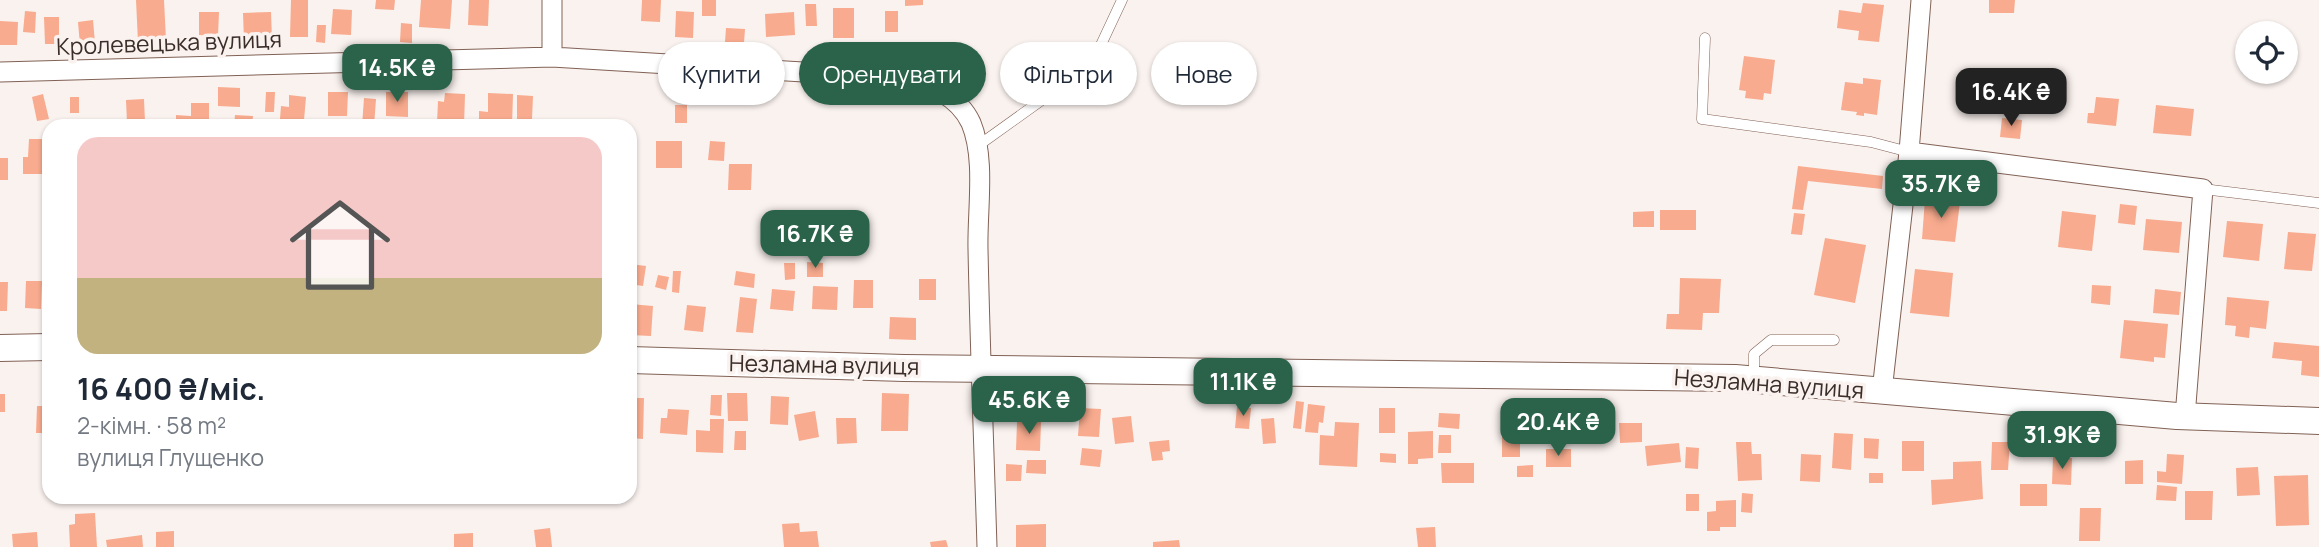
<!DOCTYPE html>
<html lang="uk">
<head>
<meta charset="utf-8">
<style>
  body { margin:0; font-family:Manrope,sans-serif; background:#f2f2f3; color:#1f2937; height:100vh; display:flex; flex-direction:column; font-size:26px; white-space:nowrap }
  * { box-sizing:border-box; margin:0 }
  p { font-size:23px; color:#747a83 }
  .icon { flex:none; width:38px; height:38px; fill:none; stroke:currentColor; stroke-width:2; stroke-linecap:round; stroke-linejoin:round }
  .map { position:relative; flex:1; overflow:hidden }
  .details { position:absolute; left:42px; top:119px; width:595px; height:385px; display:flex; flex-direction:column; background:#fff; border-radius:21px; box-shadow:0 2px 5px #0004 }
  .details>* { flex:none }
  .banner { position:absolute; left:658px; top:42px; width:665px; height:63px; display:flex; gap:14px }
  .fabs { position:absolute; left:2235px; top:21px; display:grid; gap:14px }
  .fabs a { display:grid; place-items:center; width:63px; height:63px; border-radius:50%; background:#fff; box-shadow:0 2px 5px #0004; font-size:35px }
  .price { position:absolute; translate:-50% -60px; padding:0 16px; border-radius:14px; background:#2a624a; color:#fff; font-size:23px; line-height:46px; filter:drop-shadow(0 2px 4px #0008) }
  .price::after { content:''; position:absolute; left:50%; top:42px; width:21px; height:16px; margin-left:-10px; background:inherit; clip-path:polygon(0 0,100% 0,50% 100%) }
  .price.selected { background:#222; color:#fff }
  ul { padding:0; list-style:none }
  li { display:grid; align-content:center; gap:14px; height:371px; padding:0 35px }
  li+li { border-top:2px solid #e0e1e3 }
  li span { display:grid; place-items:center; height:217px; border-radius:21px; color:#555 }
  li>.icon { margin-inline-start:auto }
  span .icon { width:126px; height:126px; fill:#fffc; stroke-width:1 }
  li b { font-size:30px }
  .pill { padding:0 24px; border-radius:32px; background:#fff; box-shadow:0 2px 5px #0004; font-size:24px; line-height:63px }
  .pill.selected { background:#2a624a; color:#fff }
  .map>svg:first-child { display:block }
</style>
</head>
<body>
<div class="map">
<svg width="2319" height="547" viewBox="0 0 2319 547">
  <rect width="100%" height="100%" fill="#faf2ef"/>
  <path fill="#f8ab8e" d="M136,0H164L166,40L138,42Z
    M291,0H308V37H290Z
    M376,0H395L394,10L375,9Z
    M421,0H452L450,29L419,27Z
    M469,0H489L488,26L468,25Z
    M642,0H661L660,22L641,21Z
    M702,0H716V16H702Z
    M905,0H923V5L905,6Z
    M1989,0H2015L2014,13H1989Z
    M1863,3L1884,5L1879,42L1858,40L1859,31L1837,28L1839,10L1861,13Z
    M805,4H816L817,26H806Z
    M833,8H854V38H833Z
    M333,9L352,10L351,35L331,34Z
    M25,11L36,12L35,33L23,32Z
    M676,11L694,12L693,38L675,37Z
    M885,11H898V32H885Z
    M199,12H219L218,36L199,35Z
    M271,12L272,40L244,41L243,13Z
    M794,12L795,35L766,37L765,14Z
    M44,17H59V44H45Z
    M93,20L95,43L80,45L78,22Z
    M0,21L18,22L17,45H0Z
    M401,23L412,24V43L400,42Z
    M317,25H326L325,43L316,42Z
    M726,28L745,29L744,43L725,42Z
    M1744,56L1775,60L1771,94L1764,93L1763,100L1745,98L1746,91L1739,90Z
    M1863,78L1881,80L1877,115L1864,113V116L1856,115L1857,112L1841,110L1845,82L1863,84Z
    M218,87L240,88V107L218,106Z
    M266,92H275L274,112H265Z
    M328,92H348L347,116H328Z
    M386,92H408V117L386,116Z
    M445,93L465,94L464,126L437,124L438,101L444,102Z
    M488,93L513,94L512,126H487V121L479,120V111L488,112Z
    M43,94L49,119L37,121L32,97Z
    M289,95L306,97L304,120L280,119L281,106L289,107Z
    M517,95L533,96L532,119H517Z
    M70,97H79V113H70Z
    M2096,97L2119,99L2116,126L2087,123L2088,113H2094Z
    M364,98L376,99L374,126H362Z
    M144,99L145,122L127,123L126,100Z
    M191,103H209V126H176V115L191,116Z
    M675,105H687V123H675Z
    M2156,105L2194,109L2191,136L2153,133Z
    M235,115L253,116L252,126H234Z
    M2002,118L2022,120L2020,139L2000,137Z
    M78,120H110V126H78Z
    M29,139H48V174H23V157H28Z
    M656,141H682V168H656Z
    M710,141L725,142L724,161L708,160Z
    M0,158H8V180H0Z
    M729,164H752L751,190H728Z
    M1798,166L1883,176L1882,189L1808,181L1803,210L1792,209Z
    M1925,199L1960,202L1955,242L1922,239Z
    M2120,204L2137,206L2135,225L2118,223Z
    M1660,210H1696V230H1660Z
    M1654,211V227H1633V212Z
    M2062,211L2096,215L2092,251L2058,247Z
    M1794,213L1805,214L1802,235L1791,234Z
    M2146,219L2182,222L2179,253L2143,250Z
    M2227,221L2263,224L2259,261L2223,257Z
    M2288,232L2316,234L2312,271L2284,269Z
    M1825,238L1866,245L1855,303L1814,295Z
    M807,262L823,263V277H807Z
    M784,263H795V279L785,280Z
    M630,264L646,266L643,286L630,284Z
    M1915,269L1953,273L1949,317L1910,313Z
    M673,271H681L679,293L672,292Z
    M736,271L755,274L754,288L734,285Z
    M658,275L669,277L666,290L655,287Z
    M1680,278L1721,279L1719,313H1703L1702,330L1666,329L1667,314H1679Z
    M919,279H936V300H919Z
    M854,280H873V308H853Z
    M26,281H42L41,309L25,308Z
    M0,282H8L7,311H0Z
    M2092,285L2111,286L2110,305L2091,303Z
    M813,286L838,287L837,310L812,309Z
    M772,289L795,291L793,311L770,309Z
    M2155,289L2181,292L2179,315L2153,313Z
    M740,297L757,299L753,333L736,332Z
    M2227,297L2269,301L2266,329L2250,327L2249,338L2235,336L2236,326L2225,325Z
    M630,304L653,306L651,336L630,335Z
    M687,305L706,307L703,332L684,330Z
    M890,317L916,318V340L889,339Z
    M2124,320L2168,324L2165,358L2154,357V362L2120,358Z
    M2274,342L2319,346V377L2301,375L2302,361L2272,358Z
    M727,393H747L748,421H728Z
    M882,393L909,394L908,431H881Z
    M0,394H5V412H0Z
    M711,395H722L721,416L710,415Z
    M771,396L789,397L788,425L770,424Z
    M1002,396L1023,397L1022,410L1002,409Z
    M630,398H644L643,439L630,438Z
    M1296,401L1304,402L1301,429L1293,428Z
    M1308,404L1325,406L1323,423L1319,422L1318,433L1305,432Z
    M37,406H48L47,433H36Z
    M1237,407L1251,408L1249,429L1235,428Z
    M1080,408L1101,409L1099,437L1078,436Z
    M1379,408H1395V433H1379Z
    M668,409L689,410L687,435L660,433L661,418H667Z
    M815,411L819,437L799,441L794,415Z
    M1439,413L1460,414L1459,429L1438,427Z
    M1131,416L1134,442L1115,444L1112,418Z
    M1579,417V430L1561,431V418Z
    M836,418H856L857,443L837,444Z
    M1274,418L1276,443L1263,444L1261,419Z
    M710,419H724L723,453L696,452V430L710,431Z
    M1017,422H1041L1040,451L1016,450Z
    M1335,422L1359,423L1357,467L1319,465L1320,435L1334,436Z
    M1619,423H1642V442L1620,443Z
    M1502,424H1520V457H1502Z
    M735,431H746V450H734Z
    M1433,431V458L1418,459V464H1408V432Z
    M1834,433L1853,434L1851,470L1832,468Z
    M1439,435H1451V453H1438Z
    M1864,438L1879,439L1878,459L1864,458Z
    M1169,440L1170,451L1162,452L1163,460L1152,461L1149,442Z
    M1902,441H1924V471H1902Z
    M1736,442H1751L1752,454H1761L1762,480L1738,481Z
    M1992,442H2010L2008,470H1991Z
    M1679,443L1681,462L1647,466L1645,446Z
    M1686,447L1699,448L1698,469L1685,468Z
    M1082,448L1102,450L1100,467L1080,465Z
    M1546,449H1571V467H1546Z
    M1380,453L1396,454V463L1380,462Z
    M1801,454L1821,455L1820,482L1800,481Z
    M2167,454L2184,455L2182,484L2157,482V471L2166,472Z
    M2053,457L2072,458L2071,485L2052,484Z
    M1027,460H1046V474L1026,473Z
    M2143,460V484H2125V461Z
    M1981,461L1983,499L1932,505L1931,480L1953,479V462Z
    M1441,463H1474V483H1442Z
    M1006,464L1022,465L1021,481H1006Z
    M1533,465V477H1517V466Z
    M2258,467L2260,495L2237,496L2236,468Z
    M1869,473H1883V483H1869Z
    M2308,475L2309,525L2276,526L2274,476Z
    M2020,484H2047V506H2020Z
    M2157,485L2177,487L2176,501L2156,500Z
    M2185,491H2213L2212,520H2185Z
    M1742,493L1753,494L1752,513L1741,512Z
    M1686,494H1699V511H1686Z
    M1736,500V527H1720V531H1707V512L1716,511V501Z
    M2080,508H2101L2100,541H2079Z
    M95,513L97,547H70L69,525L75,524V514Z
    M799,523L800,532L817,531L819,547H784L782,524Z
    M1046,524V547H1016V525Z
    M1435,527L1436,547H1418L1416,528Z
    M550,528L552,547H536L534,530Z
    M174,531V547H156V532Z
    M37,532L38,547H13L12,534Z
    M473,533V547H454V534Z
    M142,535L143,547H107L106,540Z
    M946,540L948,547H931L930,542Z
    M1179,540L1180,547H1153V542Z"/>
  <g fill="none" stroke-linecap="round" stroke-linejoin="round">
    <defs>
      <path id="lane" d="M1705,38L1702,119L1871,142L1909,152
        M979,145L1092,64L1122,0
        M2203,189L2319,203
        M1754,377V354L1771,340H1834"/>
      <path id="street" d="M552,0V57
        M0,72L552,57L902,78C930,85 958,95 971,123C986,159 977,210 978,249C980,348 984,448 987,547
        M1909,152L2203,189L2185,417
        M1882,391L1909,152L1921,0"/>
      <path id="secondary" d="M0,348L49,347
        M630,360L904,368L1735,378L2177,416L2319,421"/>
    </defs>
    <use href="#lane" stroke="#816155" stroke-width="11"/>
    <use href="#street" stroke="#816155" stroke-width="21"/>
    <use href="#secondary" stroke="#816155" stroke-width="28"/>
    <use href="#lane" stroke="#fff" stroke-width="10"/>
    <use href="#street" stroke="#fff" stroke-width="19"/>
    <use href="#secondary" stroke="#fff" stroke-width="26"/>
  </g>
  <g text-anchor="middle" stroke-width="7" stroke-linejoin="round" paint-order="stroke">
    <g font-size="23" fill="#3b2d28" stroke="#faf2ef">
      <text transform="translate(169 43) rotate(-2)" y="8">Кролевецька вулиця</text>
      <text transform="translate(824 365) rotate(1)" y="8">Незламна вулиця</text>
      <text transform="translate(1769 384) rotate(4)" y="8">Незламна вулиця</text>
    </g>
  </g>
</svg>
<div class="fabs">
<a><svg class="icon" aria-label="locate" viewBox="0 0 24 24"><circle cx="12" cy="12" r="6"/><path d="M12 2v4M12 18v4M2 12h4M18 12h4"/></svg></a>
</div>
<b class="price" style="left:397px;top:104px">14.5K ₴</b>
<b class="price selected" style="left:2011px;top:128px">16.4K ₴</b>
<b class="price" style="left:1941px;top:220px">35.7K ₴</b>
<b class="price" style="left:815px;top:270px">16.7K ₴</b>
<b class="price" style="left:1243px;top:418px">11.1K ₴</b>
<b class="price" style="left:1029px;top:436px">45.6K ₴</b>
<b class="price" style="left:1558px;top:458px">20.4K ₴</b>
<b class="price" style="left:2062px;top:471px">31.9K ₴</b>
<div class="banner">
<a class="pill">Купити</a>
<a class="pill selected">Орендувати</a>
<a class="pill">Фільтри</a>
<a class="pill">Нове</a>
</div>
<section class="details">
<ul>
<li><span style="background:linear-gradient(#f6c9c9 65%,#c2b280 0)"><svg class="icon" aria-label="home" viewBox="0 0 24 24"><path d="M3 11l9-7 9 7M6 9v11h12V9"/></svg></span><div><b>16 400 ₴/міс.</b><p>2-кімн. · 58 m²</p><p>вулиця Глущенко</p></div></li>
</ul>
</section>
</div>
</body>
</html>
